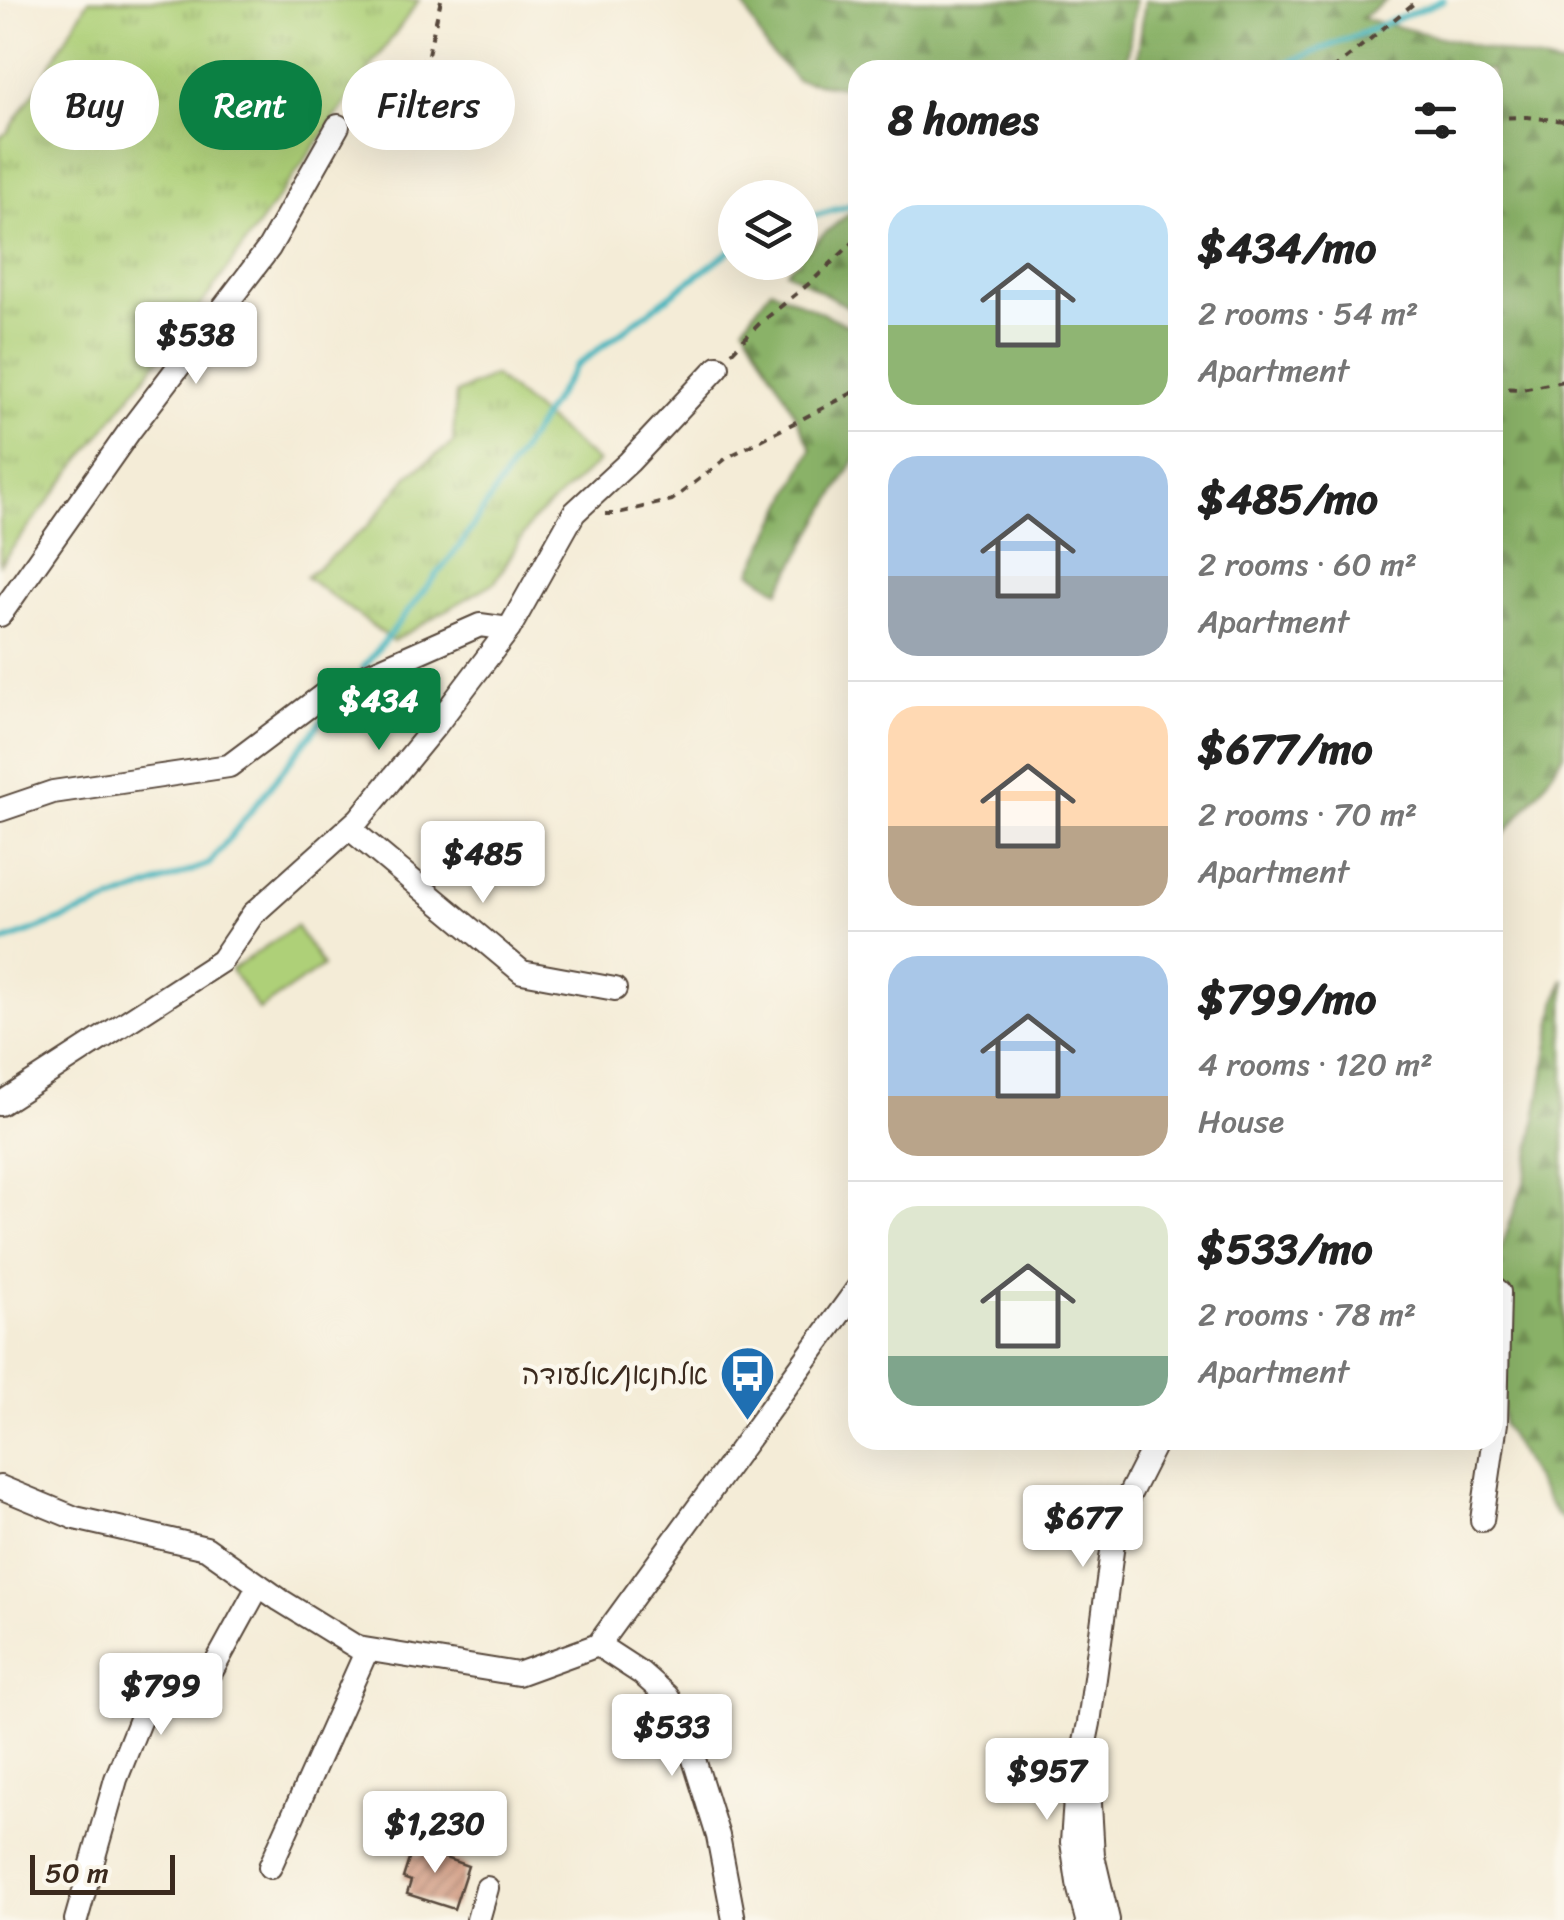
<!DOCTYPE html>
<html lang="en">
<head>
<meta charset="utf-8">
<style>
  body { margin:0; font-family:Sriracha,"Playpen Sans Hebrew",sans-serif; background:#f2f2f2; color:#222; height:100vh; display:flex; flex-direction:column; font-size:38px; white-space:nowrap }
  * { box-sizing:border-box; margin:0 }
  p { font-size:32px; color:#767676 }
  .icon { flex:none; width:55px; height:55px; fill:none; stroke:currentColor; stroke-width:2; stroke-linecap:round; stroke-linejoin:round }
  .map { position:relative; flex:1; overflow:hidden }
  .side { position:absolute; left:848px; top:60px; width:655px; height:1390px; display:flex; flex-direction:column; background:#fff; border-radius:30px; box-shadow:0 10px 40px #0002 }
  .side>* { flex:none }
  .guide { position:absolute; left:30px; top:60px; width:668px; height:90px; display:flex; gap:20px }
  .controls { position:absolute; left:718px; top:180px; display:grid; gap:20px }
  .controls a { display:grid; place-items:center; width:100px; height:100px; border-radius:50%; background:#fff; box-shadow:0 10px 40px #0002; font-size:50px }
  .scale { position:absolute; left:30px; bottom:25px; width:145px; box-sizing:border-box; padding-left:10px; border:5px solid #3b2a1e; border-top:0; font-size:28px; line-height:35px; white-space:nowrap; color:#3b2a1e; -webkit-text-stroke:8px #fbf7ec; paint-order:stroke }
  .price { position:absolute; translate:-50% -85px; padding:0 22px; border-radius:10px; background:#fff; color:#222; font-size:32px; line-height:65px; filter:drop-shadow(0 2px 5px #0008) }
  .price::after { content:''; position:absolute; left:50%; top:60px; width:30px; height:22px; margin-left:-15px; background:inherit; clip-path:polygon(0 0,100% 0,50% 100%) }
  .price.on { background:#0b8043; color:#fff }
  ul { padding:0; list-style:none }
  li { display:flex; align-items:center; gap:30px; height:250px; padding:0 40px }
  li+li { border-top:2px solid #e0e0e0 }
  li span { display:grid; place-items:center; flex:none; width:280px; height:200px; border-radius:30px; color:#555 }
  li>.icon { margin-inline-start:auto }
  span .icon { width:120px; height:120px; fill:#fffc; stroke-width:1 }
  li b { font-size:42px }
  h2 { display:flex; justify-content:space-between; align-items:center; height:120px; padding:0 40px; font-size:42px }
  .pill { padding:0 35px; border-radius:45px; background:#fff; box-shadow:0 10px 40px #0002; font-size:35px; line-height:90px }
  .pill.on { background:#0b8043; color:#fff }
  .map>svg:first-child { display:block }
</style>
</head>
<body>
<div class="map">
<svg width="1564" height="1920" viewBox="0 0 1564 1920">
  <defs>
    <pattern id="grass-tufts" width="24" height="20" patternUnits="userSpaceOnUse" patternTransform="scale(2.5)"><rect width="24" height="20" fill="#aed078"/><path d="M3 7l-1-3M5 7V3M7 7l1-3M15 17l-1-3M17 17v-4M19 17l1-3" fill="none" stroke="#8fa962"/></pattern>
    <pattern id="forest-firs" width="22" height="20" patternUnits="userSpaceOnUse" patternTransform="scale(2.5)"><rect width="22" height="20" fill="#8ab268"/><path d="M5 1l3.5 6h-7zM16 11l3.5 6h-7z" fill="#729155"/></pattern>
    <pattern id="building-hatch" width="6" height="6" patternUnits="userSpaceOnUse" patternTransform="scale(2.5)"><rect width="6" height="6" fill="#cf977e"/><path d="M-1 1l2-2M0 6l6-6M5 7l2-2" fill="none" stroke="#a97b67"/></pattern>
  </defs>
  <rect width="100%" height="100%" fill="#fbf7ec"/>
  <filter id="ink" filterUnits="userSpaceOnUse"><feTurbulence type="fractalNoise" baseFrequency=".01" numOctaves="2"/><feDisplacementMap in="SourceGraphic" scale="20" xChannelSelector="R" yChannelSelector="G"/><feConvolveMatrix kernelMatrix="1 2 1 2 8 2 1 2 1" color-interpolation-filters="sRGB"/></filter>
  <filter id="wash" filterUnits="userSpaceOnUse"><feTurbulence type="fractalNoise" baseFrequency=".0048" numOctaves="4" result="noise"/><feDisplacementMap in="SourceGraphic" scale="40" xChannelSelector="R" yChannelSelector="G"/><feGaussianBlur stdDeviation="2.25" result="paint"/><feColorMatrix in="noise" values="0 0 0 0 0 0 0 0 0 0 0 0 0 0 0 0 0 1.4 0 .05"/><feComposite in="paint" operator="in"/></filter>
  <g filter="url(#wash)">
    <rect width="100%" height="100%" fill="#f4ecd7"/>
    <path fill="url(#grass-tufts)" stroke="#747d4b" stroke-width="2.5" d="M89,0H419L210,293L0,564V137L8,132L34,92Z
      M494,376L598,462L531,522L495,582L393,641L306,577L368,526L409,475L453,443L456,393Z"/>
    <path fill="url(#forest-firs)" stroke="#626e43" stroke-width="2.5" d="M741,0H1135L1126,70H858L857,89L797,80L767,49Z
      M1145,0H1387L1361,18L1564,67V753L1539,792L1493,847L1492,70H1136Z
      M857,207V312L786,271L795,263L800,262V257L824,234Z
      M771,289L858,330L857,456L779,591L751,572L812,449L786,397L744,325Z
      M1564,979V1522L1554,1513L1503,1425L1493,1255L1500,1252L1525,1180L1557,999Z"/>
    <path fill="#aed078" stroke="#747d4b" stroke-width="2.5" d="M296,926L323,966L259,1010L231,970Z"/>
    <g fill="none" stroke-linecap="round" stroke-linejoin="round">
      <path stroke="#46b6be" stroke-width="6" d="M1270,70L1444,0
        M800,220L858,203
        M363,668L462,543L575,367L735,247
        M0,943L209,864L343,694"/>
    </g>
    <g id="blocks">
      <path fill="url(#building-hatch)" d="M425,1841L448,1849L445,1858L468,1866L454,1909L407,1894L411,1881L403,1878L411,1853L420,1856Z"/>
    </g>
  </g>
  <g filter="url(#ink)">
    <use href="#blocks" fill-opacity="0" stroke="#57473a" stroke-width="2.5"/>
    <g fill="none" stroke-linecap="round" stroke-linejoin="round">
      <defs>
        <path id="minor" d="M0,615L131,429L269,248L338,126
          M0,810L53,792L229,766L326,693L480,625L509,629
          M349,828L522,972L615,989
          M0,1104L221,961L253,914L359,819L437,724L509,629L574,513L629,462L718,367
          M0,1487L75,1518L206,1548L280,1600L358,1648L518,1674L598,1645L858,1288
          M1482,1520L1496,1423L1499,1292L1492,1286
          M598,1645L641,1673L667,1696L682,1721L718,1836L734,1920
          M1089,1787L1093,1856L1108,1920
          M270,1867L367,1650
          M76,1920L116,1779L150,1694L204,1685L259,1585
          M478,1920L487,1888
          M1087,1920L1079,1889L1072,1842L1076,1786L1089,1723L1116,1521L1157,1440"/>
      </defs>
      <use href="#minor" stroke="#57473a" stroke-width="26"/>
      <path stroke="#57473a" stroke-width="4" stroke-dasharray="8 8" stroke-linecap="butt" d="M1332,70L1418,0
        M354,114L427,58L441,0
        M1492,118L1527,117L1564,121
        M732,352L759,324L811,282L858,238
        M1492,388L1522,389L1564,381
        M605,514H614L672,500L728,457L858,390"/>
      <use href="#minor" stroke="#fff" stroke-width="22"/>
    </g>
  </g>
  <defs>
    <symbol id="bus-pin" viewBox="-11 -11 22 30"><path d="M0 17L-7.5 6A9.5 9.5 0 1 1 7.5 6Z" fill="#1f6fb2" stroke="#fbf7ec"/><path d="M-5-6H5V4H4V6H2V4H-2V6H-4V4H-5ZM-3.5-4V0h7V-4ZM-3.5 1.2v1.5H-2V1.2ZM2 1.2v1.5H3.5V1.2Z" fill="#fff"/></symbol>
  </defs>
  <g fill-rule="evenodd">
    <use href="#bus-pin" x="716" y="1342" width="63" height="86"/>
  </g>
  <g text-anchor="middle" stroke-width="9" stroke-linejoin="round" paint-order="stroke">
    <g font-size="28" fill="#3b2a1e" stroke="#fbf7ec" text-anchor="end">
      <text x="708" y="1384">אלחנאן/אלעודה</text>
    </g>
  </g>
</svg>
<div class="controls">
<a><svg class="icon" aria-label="layers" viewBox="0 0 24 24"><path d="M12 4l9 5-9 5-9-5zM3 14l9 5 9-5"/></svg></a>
</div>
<div class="scale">50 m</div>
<b class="price" style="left:196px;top:387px">$538</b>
<b class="price on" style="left:379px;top:753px">$434</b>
<b class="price" style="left:483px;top:906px">$485</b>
<b class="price" style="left:1083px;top:1570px">$677</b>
<b class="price" style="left:161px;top:1738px">$799</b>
<b class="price" style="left:672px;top:1779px">$533</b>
<b class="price" style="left:1047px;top:1823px">$957</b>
<b class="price" style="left:435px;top:1876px">$1,230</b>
<div class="guide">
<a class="pill">Buy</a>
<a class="pill on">Rent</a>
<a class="pill">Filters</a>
</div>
<section class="side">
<h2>8 homes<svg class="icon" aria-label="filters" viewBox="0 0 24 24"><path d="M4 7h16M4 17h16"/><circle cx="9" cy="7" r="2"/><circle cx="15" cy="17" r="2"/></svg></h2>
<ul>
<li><span style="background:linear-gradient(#bfe0f5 60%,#8fb573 0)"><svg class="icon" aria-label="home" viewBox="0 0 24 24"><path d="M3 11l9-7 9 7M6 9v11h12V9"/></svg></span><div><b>$434/mo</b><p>2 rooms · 54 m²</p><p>Apartment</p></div></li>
<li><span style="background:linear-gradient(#a9c7e8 60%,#9aa5b1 0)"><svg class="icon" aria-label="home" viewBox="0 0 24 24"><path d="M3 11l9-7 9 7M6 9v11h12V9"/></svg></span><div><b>$485/mo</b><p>2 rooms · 60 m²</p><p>Apartment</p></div></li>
<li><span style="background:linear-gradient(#ffd9b3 60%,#b9a48a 0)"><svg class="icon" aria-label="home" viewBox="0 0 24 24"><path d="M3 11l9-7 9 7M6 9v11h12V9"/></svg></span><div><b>$677/mo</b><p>2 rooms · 70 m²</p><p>Apartment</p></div></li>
<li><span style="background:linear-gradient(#a9c7e8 70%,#b9a48a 0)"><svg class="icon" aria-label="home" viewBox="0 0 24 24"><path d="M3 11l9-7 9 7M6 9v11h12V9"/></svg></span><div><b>$799/mo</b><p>4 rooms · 120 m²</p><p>House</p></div></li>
<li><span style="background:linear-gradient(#dfe7d0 75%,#7fa58c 0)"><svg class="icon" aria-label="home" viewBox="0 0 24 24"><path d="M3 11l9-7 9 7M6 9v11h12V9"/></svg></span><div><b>$533/mo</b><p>2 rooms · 78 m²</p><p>Apartment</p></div></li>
</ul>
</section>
</div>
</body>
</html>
